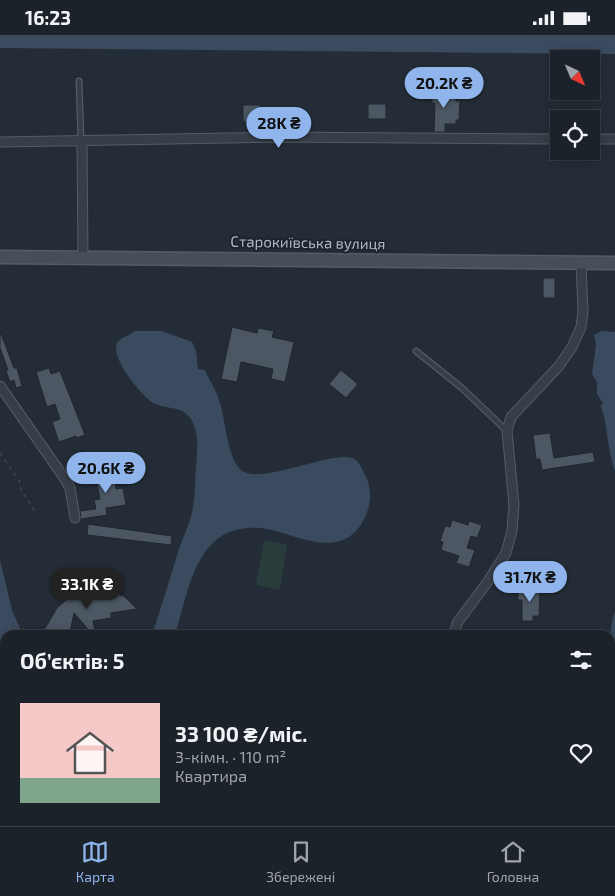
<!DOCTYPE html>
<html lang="uk">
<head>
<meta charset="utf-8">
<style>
  body { margin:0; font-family:"Exo 2",sans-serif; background:#282f35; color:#f1f3f6; height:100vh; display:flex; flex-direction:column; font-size:19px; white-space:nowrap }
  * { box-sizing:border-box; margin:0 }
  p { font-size:16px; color:#a0a4a8 }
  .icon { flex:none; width:28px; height:28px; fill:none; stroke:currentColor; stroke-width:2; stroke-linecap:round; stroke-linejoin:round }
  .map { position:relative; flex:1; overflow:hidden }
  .drawer { position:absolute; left:0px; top:595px; width:615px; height:196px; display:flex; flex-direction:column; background:#1b2229; border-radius:15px 15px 0 0; box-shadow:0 2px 12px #0003,0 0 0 1px #393f46 }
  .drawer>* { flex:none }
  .needle { width:32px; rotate:136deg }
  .buttons { position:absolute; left:550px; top:15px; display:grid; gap:10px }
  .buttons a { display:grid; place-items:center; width:50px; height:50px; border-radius:0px; background:#1b2229; box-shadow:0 2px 12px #0003,0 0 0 1px #393f46; font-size:25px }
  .price { position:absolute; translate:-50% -42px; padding:0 11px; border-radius:18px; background:#8fb5ec; color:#111; font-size:16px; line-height:32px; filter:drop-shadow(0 1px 2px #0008) }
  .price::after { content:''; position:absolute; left:50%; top:30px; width:15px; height:11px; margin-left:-8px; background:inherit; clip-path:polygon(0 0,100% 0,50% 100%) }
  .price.on { background:#222; color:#fff }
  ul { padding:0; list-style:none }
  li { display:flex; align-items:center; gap:15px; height:125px; padding:0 20px }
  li+li { border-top:1px solid #393f46 }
  li span { display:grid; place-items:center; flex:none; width:140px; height:100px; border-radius:0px; color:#555 }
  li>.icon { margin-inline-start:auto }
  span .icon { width:60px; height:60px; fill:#fffc; stroke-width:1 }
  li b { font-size:21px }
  h2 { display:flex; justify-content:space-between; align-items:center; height:60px; padding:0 20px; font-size:21px }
  .status { display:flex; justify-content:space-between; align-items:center; height:35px; padding:0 25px; background:#1b2229; direction:ltr }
  .status svg { height:14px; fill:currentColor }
  .dock { display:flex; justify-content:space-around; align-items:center; height:70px; border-top:1px solid #393f46; background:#1b2229; font-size:14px; color:#a0a4a8 }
  .dock a { display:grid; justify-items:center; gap:2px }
  .dock .on { color:#8fb5ec }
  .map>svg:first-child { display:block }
</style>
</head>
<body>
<div class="status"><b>16:23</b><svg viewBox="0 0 49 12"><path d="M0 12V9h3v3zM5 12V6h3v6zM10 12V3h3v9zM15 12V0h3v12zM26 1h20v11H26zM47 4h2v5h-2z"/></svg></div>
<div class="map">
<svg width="615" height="791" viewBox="0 0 615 791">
  <rect width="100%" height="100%" fill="#242d37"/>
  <path fill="#293b3a" d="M264,506L287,509L280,555L256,550Z"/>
  <path fill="#3b4b5f" d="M0,0H615V19L0,13Z
    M135,296H162L192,307L196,316L198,334L205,335C209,345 216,355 219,365C226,384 226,419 240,434C257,453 336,413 354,424C360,427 363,436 366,442C372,455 371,470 365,482C344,527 301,501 267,494C254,491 235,493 223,500C192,518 185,568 175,600H152C161,572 170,544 178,517C183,502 190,489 193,473C195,460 195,446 196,432C197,419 199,402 194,390C185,368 168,376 153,368C141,360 110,323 117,308C121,301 130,301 135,296Z
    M602,296L615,297V436C609,420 608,403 605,386C604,381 602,376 601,371L603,368L597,359V347L592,339L596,310L594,300Z
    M0,525L12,575L23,600H5V642L0,638Z
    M615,576V639C608,618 608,597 615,576Z
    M0,711H5V786H424L426,791H0Z"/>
  <path fill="#4c5763" stroke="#1f262f" d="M435,48H442V51H444V62H456V66H460L459,85H456V89H445V97H434L435,68H432V50H435Z
    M368,69H386V84H368Z
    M243,70H260L261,86L243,87Z
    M543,243H555V263H543Z
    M232,292L257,298L258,293L274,296L272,302L294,307L285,347L271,344L273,334L241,327L237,347L221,344Z
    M0,296L14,333H17L22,351L16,353L14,345L10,347L6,336L8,335L0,313Z
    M49,333L51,339L60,336L85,400L77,403L76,401L59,407L52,387L60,384L55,369L47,372L36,337Z
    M341,335L358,349L346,363L329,349Z
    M550,398L554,423L593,417L595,427L542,435L540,424H536L533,400Z
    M117,430L118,438H114L116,454L123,453L126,470L106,473L107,480L81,484L80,476L96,474L94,465L100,464L97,448H100L98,433Z
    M452,485L468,490L469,486L482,490L477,503L471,501L467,513L475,515L469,532L456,528L459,521L441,515L443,507L440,506L445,491L450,492Z
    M88,489L172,501L171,510L87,500Z
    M518,553H540L539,581H533V586H522V565H518Z
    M93,554L108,555L125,562L137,574L111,578V583L93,586L96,600H93L74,578L70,597L61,598V600H45L44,595L57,573L68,563L81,557Z"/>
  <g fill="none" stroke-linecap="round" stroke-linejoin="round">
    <defs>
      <path id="lane" d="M79,46L81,105
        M416,316L462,353L507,396"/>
      <path id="street" d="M591,104H615
        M0,107L278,102L559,104
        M82,109L83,222
        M0,351L65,444L70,453L75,483
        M454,600L457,588L489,545L506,518L512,496L514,470L507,396L511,382L559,331L572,312L581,292L583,277L581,227
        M610,732L615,733"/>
      <path id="secondary" d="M0,222L615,228"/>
    </defs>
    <use href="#lane" stroke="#555c66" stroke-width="7"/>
    <use href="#street" stroke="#555c66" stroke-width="11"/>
    <use href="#secondary" stroke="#555c66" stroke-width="15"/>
    <path stroke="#455658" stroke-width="1" stroke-dasharray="4 4" stroke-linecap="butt" d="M0,418L19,445L21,455L35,476"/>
    <use href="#lane" stroke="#373e48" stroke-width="4.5"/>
    <use href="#street" stroke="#373e48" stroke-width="9"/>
    <use href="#secondary" stroke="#464e5a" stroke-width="12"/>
  </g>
  <g text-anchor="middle" stroke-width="4" stroke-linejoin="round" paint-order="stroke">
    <g font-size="15" fill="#b2b9c4" stroke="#1d242d">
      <text transform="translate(308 208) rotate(1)" y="5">Старокиївська вулиця</text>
    </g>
  </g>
</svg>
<div class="buttons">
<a><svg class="needle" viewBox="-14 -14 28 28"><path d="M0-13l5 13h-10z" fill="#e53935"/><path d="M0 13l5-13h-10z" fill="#a0a4a8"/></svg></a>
<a><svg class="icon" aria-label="locate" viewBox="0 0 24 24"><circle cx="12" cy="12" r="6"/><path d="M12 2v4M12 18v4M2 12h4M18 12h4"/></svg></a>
</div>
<b class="price" style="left:444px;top:74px">20.2K ₴</b>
<b class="price" style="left:279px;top:114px">28K ₴</b>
<b class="price" style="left:106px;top:459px">20.6K ₴</b>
<b class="price" style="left:530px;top:568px">31.7K ₴</b>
<b class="price on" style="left:87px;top:575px">33.1K ₴</b>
<section class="drawer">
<h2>Об’єктів: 5<svg class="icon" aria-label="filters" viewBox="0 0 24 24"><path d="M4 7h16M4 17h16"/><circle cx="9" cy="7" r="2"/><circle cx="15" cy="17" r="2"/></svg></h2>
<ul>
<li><span style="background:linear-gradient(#f6c9c9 75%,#7fa58c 0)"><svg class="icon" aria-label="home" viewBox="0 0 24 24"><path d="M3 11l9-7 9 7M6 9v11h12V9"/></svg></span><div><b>33 100 ₴/міс.</b><p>3-кімн. · 110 m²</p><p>Квартира</p></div><svg class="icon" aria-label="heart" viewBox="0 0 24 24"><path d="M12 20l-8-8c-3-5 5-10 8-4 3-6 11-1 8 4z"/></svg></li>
</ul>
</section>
</div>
<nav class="dock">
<a class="on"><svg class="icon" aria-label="map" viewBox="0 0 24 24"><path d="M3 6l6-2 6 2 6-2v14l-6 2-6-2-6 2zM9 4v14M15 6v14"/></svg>Карта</a>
<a><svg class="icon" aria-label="saved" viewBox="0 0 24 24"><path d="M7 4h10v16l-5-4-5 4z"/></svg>Збережені</a>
<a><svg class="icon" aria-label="home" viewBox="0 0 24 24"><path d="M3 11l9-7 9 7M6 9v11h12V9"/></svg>Головна</a>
</nav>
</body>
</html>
